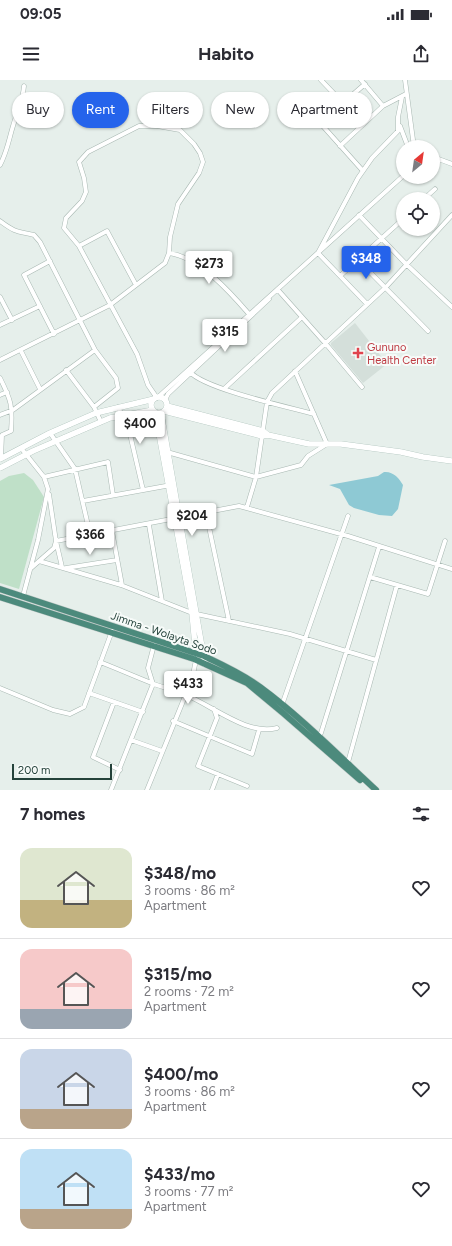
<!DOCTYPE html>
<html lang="en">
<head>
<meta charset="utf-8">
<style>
  body { margin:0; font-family:Figtree,sans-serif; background:#f7f7f7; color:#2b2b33; height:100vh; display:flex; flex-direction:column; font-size:15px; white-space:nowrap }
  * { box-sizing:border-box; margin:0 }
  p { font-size:13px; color:#7c7c81 }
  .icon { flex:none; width:22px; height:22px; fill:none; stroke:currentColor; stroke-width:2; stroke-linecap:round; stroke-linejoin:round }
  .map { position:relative; height:710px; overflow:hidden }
  .details { display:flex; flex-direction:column; background:#fff; flex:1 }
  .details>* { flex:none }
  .top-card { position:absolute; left:12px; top:12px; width:428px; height:36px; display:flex; gap:8px }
  .needle { width:26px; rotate:29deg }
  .tools { position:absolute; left:396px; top:60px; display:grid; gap:8px }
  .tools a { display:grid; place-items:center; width:44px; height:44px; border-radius:50%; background:#fff; box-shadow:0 1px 3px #0004; font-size:20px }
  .scale { position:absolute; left:12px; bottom:10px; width:100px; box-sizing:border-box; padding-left:4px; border:2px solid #24423a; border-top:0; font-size:11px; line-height:14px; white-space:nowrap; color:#24423a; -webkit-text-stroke:3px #f7fbf9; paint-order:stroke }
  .price { position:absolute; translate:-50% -34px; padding:0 9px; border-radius:4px; background:#fff; color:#222; font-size:13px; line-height:26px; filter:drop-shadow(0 1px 2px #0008) }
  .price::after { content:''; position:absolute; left:50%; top:24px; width:12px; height:9px; margin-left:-6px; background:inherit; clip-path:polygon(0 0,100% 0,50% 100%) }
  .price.active { background:#2563eb; color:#fff }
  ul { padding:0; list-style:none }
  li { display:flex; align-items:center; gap:12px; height:100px; padding:0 20px }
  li+li { border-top:1px solid #e1e1e2 }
  li span { display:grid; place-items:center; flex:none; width:112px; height:80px; border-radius:12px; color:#555 }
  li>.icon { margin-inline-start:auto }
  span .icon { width:48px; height:48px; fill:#fffc; stroke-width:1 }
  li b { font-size:17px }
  h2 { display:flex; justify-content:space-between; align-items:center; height:48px; padding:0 20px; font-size:17px }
  .chip { padding:0 14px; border-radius:18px; background:#fff; box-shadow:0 1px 3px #0004; font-size:14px; line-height:36px }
  .chip.active { background:#2563eb; color:#fff }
  .status { display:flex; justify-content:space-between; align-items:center; height:28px; padding:0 20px; background:#fff; direction:ltr }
  .status svg { height:11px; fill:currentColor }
  header { display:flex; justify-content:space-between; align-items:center; height:52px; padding:0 20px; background:#fff; font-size:18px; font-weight:700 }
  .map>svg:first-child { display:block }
</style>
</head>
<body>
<div class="status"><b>09:05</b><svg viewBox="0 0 49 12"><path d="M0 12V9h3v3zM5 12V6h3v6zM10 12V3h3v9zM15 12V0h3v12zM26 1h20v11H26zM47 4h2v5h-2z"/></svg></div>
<header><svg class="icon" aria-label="menu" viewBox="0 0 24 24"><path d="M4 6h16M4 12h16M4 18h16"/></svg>Habito<svg class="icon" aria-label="share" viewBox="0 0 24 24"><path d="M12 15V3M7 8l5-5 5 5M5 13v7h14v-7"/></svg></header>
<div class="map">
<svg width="452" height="710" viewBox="0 0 452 710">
  <rect width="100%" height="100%" fill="#e6efeb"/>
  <path fill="#d4dfda" d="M355,243L387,284L363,303L331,265V263Z"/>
  <path fill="#bfe0c8" d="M24,393L33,400L44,417L19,509L0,503V401L9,396Z"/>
  <path fill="#8ec9d4" d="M384,392C393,391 399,398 403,405L398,429L392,436L379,435L354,428L349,425L340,409L329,405L378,396Z"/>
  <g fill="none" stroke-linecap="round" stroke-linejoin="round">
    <defs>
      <path id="minor" d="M321,0L343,23
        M361,0L383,26
        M405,0L414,67
        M296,16L363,91
        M320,43L365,4
        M400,46L408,67
        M340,66L383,26L406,14
        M433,77L452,84
        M0,85C7,72 9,59 13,46C17,32 23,20 24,6
        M424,119L435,109
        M359,135L406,184L452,227
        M0,141C16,153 17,151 34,155L40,162L95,270L116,298L118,308L94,327
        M79,166L107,151L136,205
        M169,173C199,177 230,212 249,234
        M358,180L428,251
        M50,181L24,195L54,254
        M340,196L403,139
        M278,210L326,264L362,307
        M0,217L12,240
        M367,224L318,173L358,98L372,78L398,51V37L402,17
        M0,245L40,226
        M21,271L40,309
        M0,280L110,225L165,183L169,173L170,157L178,124L199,93L203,82L200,73L194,64L180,50L157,46H139L88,72L79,82L84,98L86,112L82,121L66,138L64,148L79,166L137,274L148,305L157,318L403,96
        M66,290L94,327L101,342
        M190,292C205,309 288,327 314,334
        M0,298C11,320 13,326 11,351L2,355L1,378
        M225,308L301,238
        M0,315L7,312
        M165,320L168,314L269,219
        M118,327L129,350L143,410
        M0,335L13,330L95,270
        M50,353L75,389L90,454
        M21,368L44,397L48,409L38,460L23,516
        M167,372L256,397L301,385L308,376L327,364L295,291
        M44,397L108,382L113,415
        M83,421L171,405
        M247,427L256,397L267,322L272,313L386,207L452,135
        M206,433L229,541
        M149,445L162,521
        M112,451L122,505
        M39,481L121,505L192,533L290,554L376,580
        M62,487L56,461L239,426L348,456L452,489
        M66,488L117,480
        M30,489L54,468L56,461L49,414
        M370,497L428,514L445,461
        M100,582C118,589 136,597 154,604C165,608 176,611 186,615C213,626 248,656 277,648
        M0,608L53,630L70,634L84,627L112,551
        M89,613L143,632
        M114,622L93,677L120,690
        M282,625L348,436
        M214,629L217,638L198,686L247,706
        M173,641L252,674L259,650
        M319,656L321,653L379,467
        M131,660L162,671
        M347,686L397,505
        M111,710L153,604L148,588L154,565
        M147,710L192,599L196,580
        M212,710L218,694"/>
      <path id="secondary" d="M151 325a8 8 0 1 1 16 0a8 8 0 1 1-16 0Z
        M167,326L263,351L268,355
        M164,331L262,356L268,355L309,364H341L401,372L423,377L452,381
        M155,332L192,533L196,576
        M161,333L205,584
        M0,379L50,353L96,333L154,319
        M0,388L33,371L110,338L153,330"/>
      <path id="trunk" d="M0,509L204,576C223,585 243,594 260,607C302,638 338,675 376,710
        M0,517L194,579L247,603L283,633L360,700"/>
    </defs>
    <use href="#minor" stroke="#a8b8b2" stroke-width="5"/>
    <use href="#secondary" stroke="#a4bbb3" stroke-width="6"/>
    <use href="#trunk" stroke="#c2cac8" stroke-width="7"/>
    <use href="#minor" stroke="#fff" stroke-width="4"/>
    <use href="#secondary" stroke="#fff" stroke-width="5.5"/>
    <use href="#trunk" stroke="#4c8a7c" stroke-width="6"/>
  </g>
  <path fill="#e0444e" stroke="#f7fbf9" stroke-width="1.5" d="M356 267h4v4h4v4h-4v4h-4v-4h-4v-4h4z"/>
  <g text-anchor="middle" stroke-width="4" stroke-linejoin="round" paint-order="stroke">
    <g font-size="11" fill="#be3a42" stroke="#f7fbf9" text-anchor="start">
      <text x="367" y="271">Gununo<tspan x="367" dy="13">Health Center</tspan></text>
    </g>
    <g font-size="11" fill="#24423a" stroke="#f7fbf9">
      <text transform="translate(164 553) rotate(19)" y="4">Jimma - Wolayta Sodo</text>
    </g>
  </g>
</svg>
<div class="tools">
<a><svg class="needle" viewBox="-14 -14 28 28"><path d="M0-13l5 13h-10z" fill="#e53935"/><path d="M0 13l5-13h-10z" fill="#7c7c81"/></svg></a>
<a><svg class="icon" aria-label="locate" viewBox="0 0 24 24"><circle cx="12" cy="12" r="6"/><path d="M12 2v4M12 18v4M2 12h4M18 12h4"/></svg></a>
</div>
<div class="scale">200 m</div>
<b class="price active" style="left:366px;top:200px">$348</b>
<b class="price" style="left:209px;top:205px">$273</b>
<b class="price" style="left:225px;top:273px">$315</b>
<b class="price" style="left:140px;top:365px">$400</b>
<b class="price" style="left:192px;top:457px">$204</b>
<b class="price" style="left:90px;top:476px">$366</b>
<b class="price" style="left:188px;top:625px">$433</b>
<div class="top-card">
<a class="chip">Buy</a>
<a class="chip active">Rent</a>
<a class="chip">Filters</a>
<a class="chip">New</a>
<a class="chip">Apartment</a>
</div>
</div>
<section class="details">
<h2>7 homes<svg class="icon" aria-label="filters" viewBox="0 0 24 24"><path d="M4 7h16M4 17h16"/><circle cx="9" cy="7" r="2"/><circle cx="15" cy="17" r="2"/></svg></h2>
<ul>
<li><span style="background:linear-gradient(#dfe7d0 65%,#c2b280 0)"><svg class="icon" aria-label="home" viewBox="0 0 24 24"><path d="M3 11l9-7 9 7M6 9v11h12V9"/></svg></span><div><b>$348/mo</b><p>3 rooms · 86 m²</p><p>Apartment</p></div><svg class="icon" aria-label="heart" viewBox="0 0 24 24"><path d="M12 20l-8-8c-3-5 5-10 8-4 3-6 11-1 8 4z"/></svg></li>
<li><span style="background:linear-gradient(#f6c9c9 75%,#9aa5b1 0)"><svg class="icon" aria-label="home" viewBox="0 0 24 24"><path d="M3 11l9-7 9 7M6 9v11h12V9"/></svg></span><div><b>$315/mo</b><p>2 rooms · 72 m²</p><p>Apartment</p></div><svg class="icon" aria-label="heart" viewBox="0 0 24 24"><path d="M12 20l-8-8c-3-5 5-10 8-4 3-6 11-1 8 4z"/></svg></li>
<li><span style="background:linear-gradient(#c9d6e8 75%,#b9a48a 0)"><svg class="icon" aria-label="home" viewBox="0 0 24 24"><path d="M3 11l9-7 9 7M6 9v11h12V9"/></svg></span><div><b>$400/mo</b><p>3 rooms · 86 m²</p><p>Apartment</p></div><svg class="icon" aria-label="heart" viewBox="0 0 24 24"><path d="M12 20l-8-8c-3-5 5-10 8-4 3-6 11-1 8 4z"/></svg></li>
<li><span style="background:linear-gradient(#bfe0f5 75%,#b9a48a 0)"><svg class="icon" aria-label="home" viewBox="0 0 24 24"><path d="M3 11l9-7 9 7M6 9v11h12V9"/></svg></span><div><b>$433/mo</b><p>3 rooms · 77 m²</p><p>Apartment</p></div><svg class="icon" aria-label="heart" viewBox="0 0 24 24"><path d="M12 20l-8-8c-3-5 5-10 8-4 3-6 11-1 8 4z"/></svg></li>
</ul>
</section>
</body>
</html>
